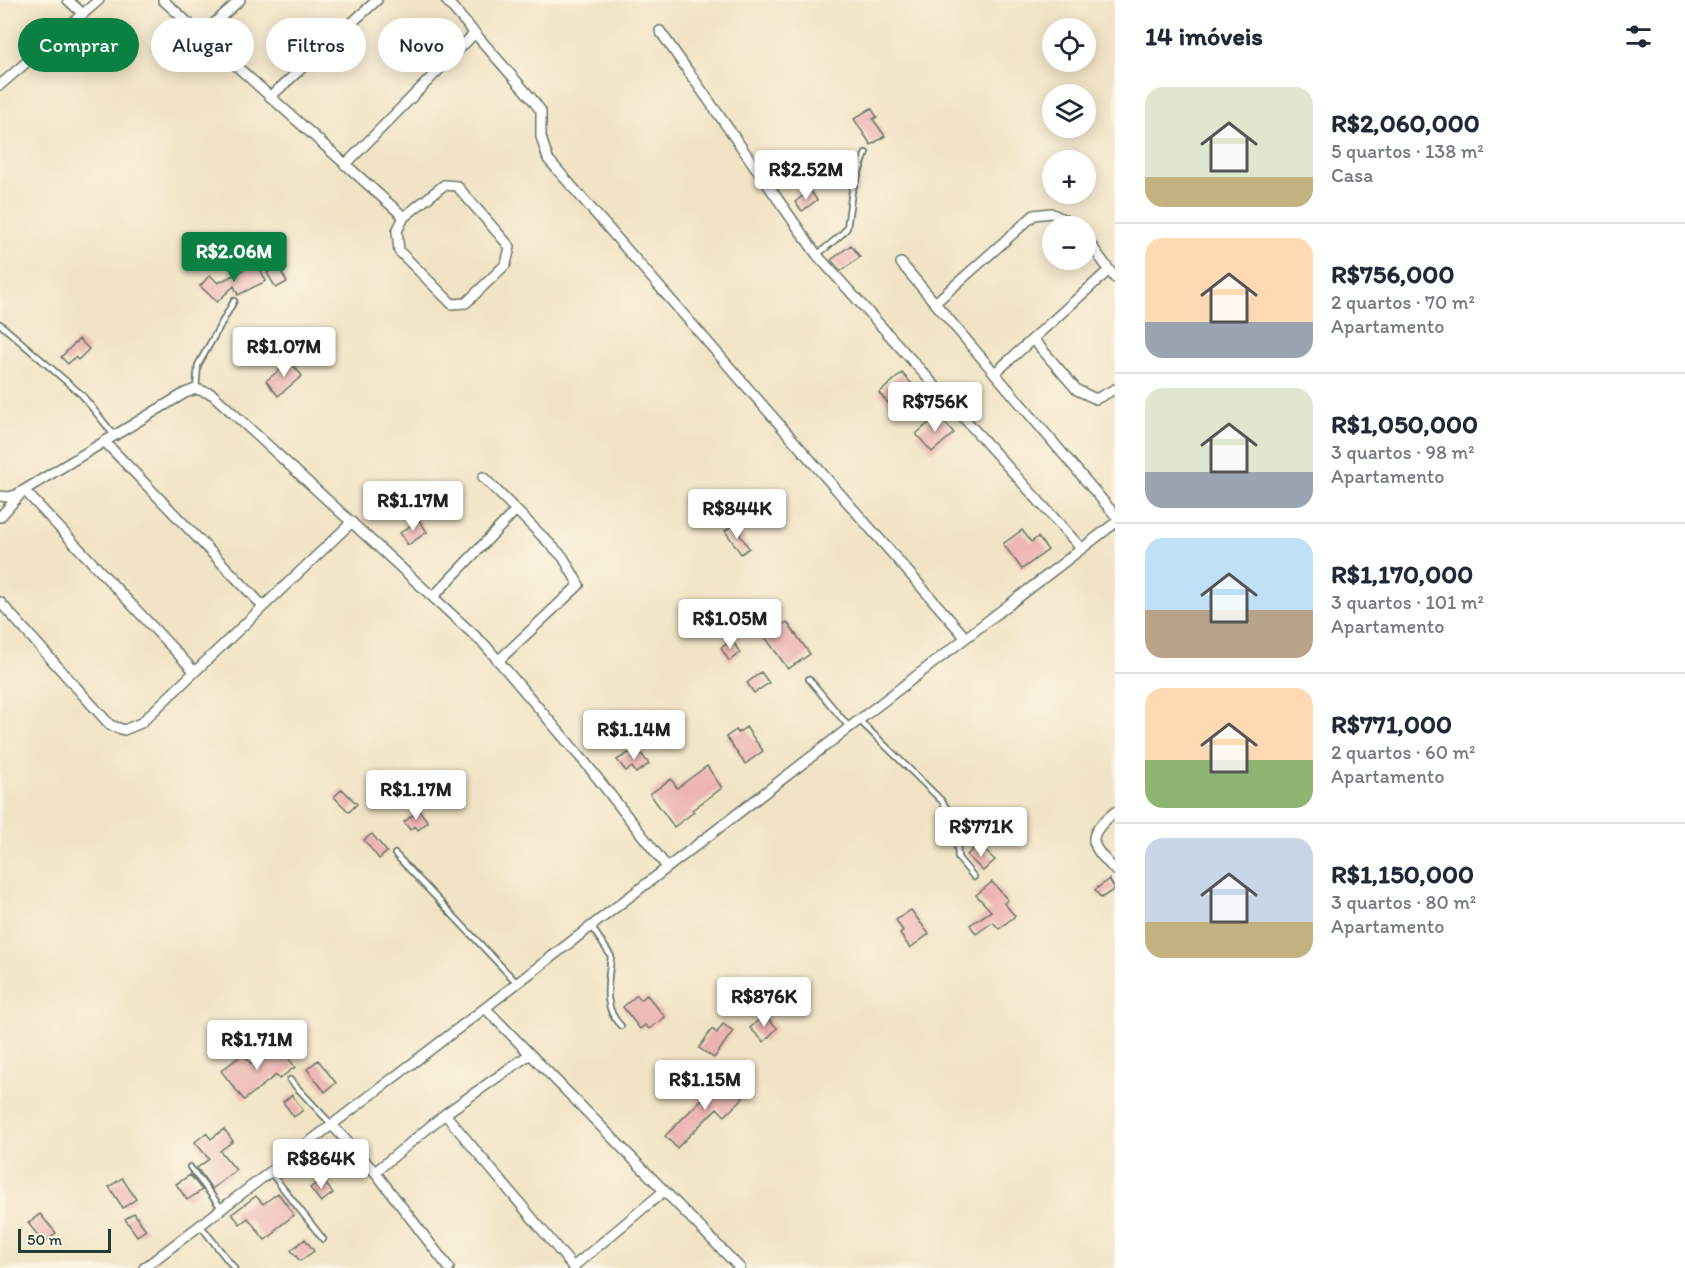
<!DOCTYPE html>
<html lang="pt">
<head>
<meta charset="utf-8">
<style>
  body { margin:0; font-family:Itim,sans-serif; background:#f6f6f7; color:#1f2937; height:100vh; display:flex; flex-direction:column; font-size:22px; white-space:nowrap }
  * { box-sizing:border-box; margin:0 }
  p { font-size:20px; color:#747a83 }
  .icon { flex:none; width:33px; height:33px; fill:none; stroke:currentColor; stroke-width:2; stroke-linecap:round; stroke-linejoin:round }
  .map { position:relative; flex:1; overflow:hidden }
  .drawer { display:flex; flex-direction:column; background:#fff; width:570px }
  .drawer>* { flex:none }
  .hud { position:absolute; left:18px; top:18px; width:570px; height:54px; display:flex; gap:12px }
  .controls { position:absolute; left:1042px; top:18px; display:grid; gap:12px }
  .controls a { display:grid; place-items:center; width:54px; height:54px; border-radius:50%; background:#fff; box-shadow:0 3px 15px #0003; font-size:30px }
  .scale { position:absolute; left:18px; bottom:15px; width:93px; box-sizing:border-box; padding-left:6px; border:3px solid #1f3d34; border-top:0; font-size:16px; line-height:21px; white-space:nowrap; color:#1f3d34; -webkit-text-stroke:4px #fcf5e5; paint-order:stroke }
  .price { position:absolute; translate:-50% -51px; padding:0 14px; border-radius:6px; background:#fff; color:#222; font-size:20px; line-height:39px; filter:drop-shadow(0 2px 3px #0008) }
  .price::after { content:''; position:absolute; left:50%; top:36px; width:18px; height:14px; margin-left:-9px; background:inherit; clip-path:polygon(0 0,100% 0,50% 100%) }
  .price.current { background:#0b8043; color:#fff }
  ul { padding:0; list-style:none }
  li { display:flex; align-items:center; gap:18px; height:150px; padding:0 30px }
  li+li { border-top:2px solid #e0e1e3 }
  li span { display:grid; place-items:center; flex:none; width:168px; height:120px; border-radius:18px; color:#555 }
  li>.icon { margin-inline-start:auto }
  span .icon { width:72px; height:72px; fill:#fffc; stroke-width:1 }
  li b { font-size:26px }
  h2 { display:flex; justify-content:space-between; align-items:center; height:72px; padding:0 30px; font-size:26px }
  .pill { padding:0 21px; border-radius:27px; background:#fff; box-shadow:0 3px 15px #0003; font-size:21px; line-height:54px }
  .pill.current { background:#0b8043; color:#fff }
  main { display:flex; flex:1; min-height:0 }
  .map>svg:first-child { display:block }
</style>
</head>
<body>
<main>
<div class="map">
<svg width="1115" height="1268" viewBox="0 0 1115 1268">
  <rect width="100%" height="100%" fill="#fcf5e5"/>
  <filter id="ink" filterUnits="userSpaceOnUse"><feTurbulence type="fractalNoise" baseFrequency=".0167" numOctaves="2"/><feDisplacementMap in="SourceGraphic" scale="12" xChannelSelector="R" yChannelSelector="G"/><feConvolveMatrix kernelMatrix="1 2 1 2 8 2 1 2 1" color-interpolation-filters="sRGB"/></filter>
  <filter id="wash" filterUnits="userSpaceOnUse"><feTurbulence type="fractalNoise" baseFrequency=".008" numOctaves="4" result="noise"/><feDisplacementMap in="SourceGraphic" scale="24" xChannelSelector="R" yChannelSelector="G"/><feGaussianBlur stdDeviation="1.35" result="paint"/><feColorMatrix in="noise" values="0 0 0 0 0 0 0 0 0 0 0 0 0 0 0 0 0 1.4 0 .05"/><feComposite in="paint" operator="in"/></filter>
  <g filter="url(#wash)">
    <rect width="100%" height="100%" fill="#f1e3c5"/>
    <g id="blocks">
      <path fill="#ecb2b0" d="M871,108L877,117L873,119L885,136L871,145L854,119Z
        M810,190L817,200L802,211L795,202Z
        M851,245L860,257L841,271L831,260Z
        M257,263L266,281L238,295L234,286L217,302L200,286L210,275L218,283Z
        M278,266L287,282L276,288L267,273Z
        M79,339L89,349L78,360L75,357L68,364L61,357Z
        M290,361L302,376L278,396L266,381Z
        M902,373L920,393L897,413L879,393Z
        M938,415L954,433L932,452L916,434Z
        M419,520L427,532L408,545L400,533Z
        M733,525L749,548L741,554L725,531Z
        M1022,530L1031,542L1038,537L1048,550L1022,569L1003,544Z
        M735,609L738,613L744,609L755,626L740,636L726,616Z
        M787,622L810,654L788,669L765,637Z
        M732,640L740,653L729,661L721,648Z
        M761,672L769,683L754,693L747,683Z
        M746,727L763,751L745,764L726,737L736,730L738,733Z
        M637,748L649,764L636,773L632,767L626,771L617,760Z
        M707,766L722,788L692,810L694,812L674,827L650,794L671,779L677,788Z
        M342,789L357,804L349,812L334,797Z
        M419,810L428,822L418,830L415,826L410,830L404,822Z
        M372,834L387,852L379,859L364,840Z
        M978,844L995,860L983,871L967,855Z
        M1109,879L1115,889L1101,898L1095,890Z
        M992,882L1008,900L1004,903L1015,916L999,929L993,922L976,934L970,925L991,911L976,895Z
        M911,910L929,934L910,948L900,934L903,931L896,920Z
        M637,995L641,1000L647,995L665,1017L649,1029L645,1025L640,1029L623,1007Z
        M764,1015L777,1028L764,1042L750,1028Z
        M723,1024L733,1031L714,1058L699,1048L712,1029L717,1033Z
        M278,1044L295,1067L279,1079L276,1075L244,1100L221,1071L243,1054L251,1064Z
        M318,1060L336,1083L325,1092L307,1069Z
        M723,1078L743,1098L725,1116L717,1108L677,1148L665,1136Z
        M292,1095L303,1110L294,1117L283,1102Z
        M224,1129L233,1141L220,1151L236,1170L212,1189L197,1168L209,1159L195,1142L206,1133L211,1139Z
        M190,1175L202,1190L187,1200L176,1184Z
        M122,1178L136,1199L123,1208L109,1187Z
        M322,1179L333,1193L321,1202L310,1188Z
        M278,1193L294,1215L275,1230L276,1232L265,1240L248,1218L240,1224L232,1214L256,1196L263,1204Z
        M134,1213L146,1230L137,1236L125,1219Z
        M40,1214L56,1233L44,1243L28,1223Z
        M305,1239L314,1251L300,1261L291,1250Z"/>
    </g>
  </g>
  <g filter="url(#ink)">
    <use href="#blocks" fill-opacity="0" stroke="#687767" stroke-width="1.5"/>
    <g fill="none" stroke-linecap="round" stroke-linejoin="round">
      <defs>
        <path id="service" d="M817,255L841,235L847,228L852,191L866,153
          M0,324L82,395L114,435
          M196,389L198,365L234,301
          M809,679L849,727
          M859,720L941,800L948,810L956,827L958,858L974,877
          M395,854L517,983
          M591,926L611,956C609,981 601,1006 621,1026
          M290,1080L332,1125
          M190,1167L222,1209
          M271,1173L323,1239
          M200,1225L234,1268"/>
        <path id="minor" d="M68,0L83,14
          M163,0L404,217
          M446,0L532,99L541,111V137L548,159L965,637
          M660,31L817,255L1081,548
          M201,35L240,0
          M0,85L99,0
          M270,97L377,0
          M345,165L475,33
          M444,185L457,186L510,247L506,264L466,303L452,304L399,251L397,231L404,217Z
          M1086,238L1115,278
          M901,263L1115,515
          M935,303L1034,215L1051,213L1077,226
          M1033,339L1077,390L1096,399L1115,389
          M995,373L1109,270
          M104,441L263,606
          M483,477L563,557L579,585L498,661
          M0,496L8,497L16,495L185,393L196,389L212,394L485,645L588,766L667,867
          M0,517L24,490L194,671
          M433,597L516,510
          M0,602L110,725L124,730L141,723L352,522
          M1115,812C1084,837 1090,844 1115,870
          M485,1008L740,1268
          M445,1114L574,1268
          M332,1125L375,1172L449,1268
          M375,1172L445,1114L530,1054
          M573,1267L664,1191
          M144,1268L485,1008L1115,523"/>
      </defs>
      <use href="#service" stroke="#687767" stroke-width="8"/>
      <use href="#minor" stroke="#687767" stroke-width="12"/>
      <use href="#service" stroke="#fff" stroke-width="4.5"/>
      <use href="#minor" stroke="#fff" stroke-width="9"/>
    </g>
  </g>
</svg>
<div class="controls">
<a><svg class="icon" aria-label="locate" viewBox="0 0 24 24"><circle cx="12" cy="12" r="6"/><path d="M12 2v4M12 18v4M2 12h4M18 12h4"/></svg></a>
<a><svg class="icon" aria-label="layers" viewBox="0 0 24 24"><path d="M12 4l9 5-9 5-9-5zM3 14l9 5 9-5"/></svg></a>
<a>+</a>
<a>−</a>
</div>
<div class="scale">50 m</div>
<b class="price" style="left:806px;top:201px">R$2.52M</b>
<b class="price current" style="left:234px;top:283px">R$2.06M</b>
<b class="price" style="left:284px;top:378px">R$1.07M</b>
<b class="price" style="left:935px;top:433px">R$756K</b>
<b class="price" style="left:413px;top:532px">R$1.17M</b>
<b class="price" style="left:737px;top:540px">R$844K</b>
<b class="price" style="left:730px;top:650px">R$1.05M</b>
<b class="price" style="left:634px;top:761px">R$1.14M</b>
<b class="price" style="left:416px;top:821px">R$1.17M</b>
<b class="price" style="left:981px;top:858px">R$771K</b>
<b class="price" style="left:764px;top:1028px">R$876K</b>
<b class="price" style="left:257px;top:1071px">R$1.71M</b>
<b class="price" style="left:705px;top:1111px">R$1.15M</b>
<b class="price" style="left:321px;top:1190px">R$864K</b>
<div class="hud">
<a class="pill current">Comprar</a>
<a class="pill">Alugar</a>
<a class="pill">Filtros</a>
<a class="pill">Novo</a>
</div>
</div>
<section class="drawer">
<h2>14 imóveis<svg class="icon" aria-label="filters" viewBox="0 0 24 24"><path d="M4 7h16M4 17h16"/><circle cx="9" cy="7" r="2"/><circle cx="15" cy="17" r="2"/></svg></h2>
<ul>
<li><span style="background:linear-gradient(#dfe7d0 75%,#c2b280 0)"><svg class="icon" aria-label="home" viewBox="0 0 24 24"><path d="M3 11l9-7 9 7M6 9v11h12V9"/></svg></span><div><b>R$2,060,000</b><p>5 quartos · 138 m²</p><p>Casa</p></div></li>
<li><span style="background:linear-gradient(#ffd9b3 70%,#9aa5b1 0)"><svg class="icon" aria-label="home" viewBox="0 0 24 24"><path d="M3 11l9-7 9 7M6 9v11h12V9"/></svg></span><div><b>R$756,000</b><p>2 quartos · 70 m²</p><p>Apartamento</p></div></li>
<li><span style="background:linear-gradient(#dfe7d0 70%,#9aa5b1 0)"><svg class="icon" aria-label="home" viewBox="0 0 24 24"><path d="M3 11l9-7 9 7M6 9v11h12V9"/></svg></span><div><b>R$1,050,000</b><p>3 quartos · 98 m²</p><p>Apartamento</p></div></li>
<li><span style="background:linear-gradient(#bfe0f5 60%,#b9a48a 0)"><svg class="icon" aria-label="home" viewBox="0 0 24 24"><path d="M3 11l9-7 9 7M6 9v11h12V9"/></svg></span><div><b>R$1,170,000</b><p>3 quartos · 101 m²</p><p>Apartamento</p></div></li>
<li><span style="background:linear-gradient(#ffd9b3 60%,#8fb573 0)"><svg class="icon" aria-label="home" viewBox="0 0 24 24"><path d="M3 11l9-7 9 7M6 9v11h12V9"/></svg></span><div><b>R$771,000</b><p>2 quartos · 60 m²</p><p>Apartamento</p></div></li>
<li><span style="background:linear-gradient(#c9d6e8 70%,#c2b280 0)"><svg class="icon" aria-label="home" viewBox="0 0 24 24"><path d="M3 11l9-7 9 7M6 9v11h12V9"/></svg></span><div><b>R$1,150,000</b><p>3 quartos · 80 m²</p><p>Apartamento</p></div></li>
</ul>
</section>
</main>
</body>
</html>
